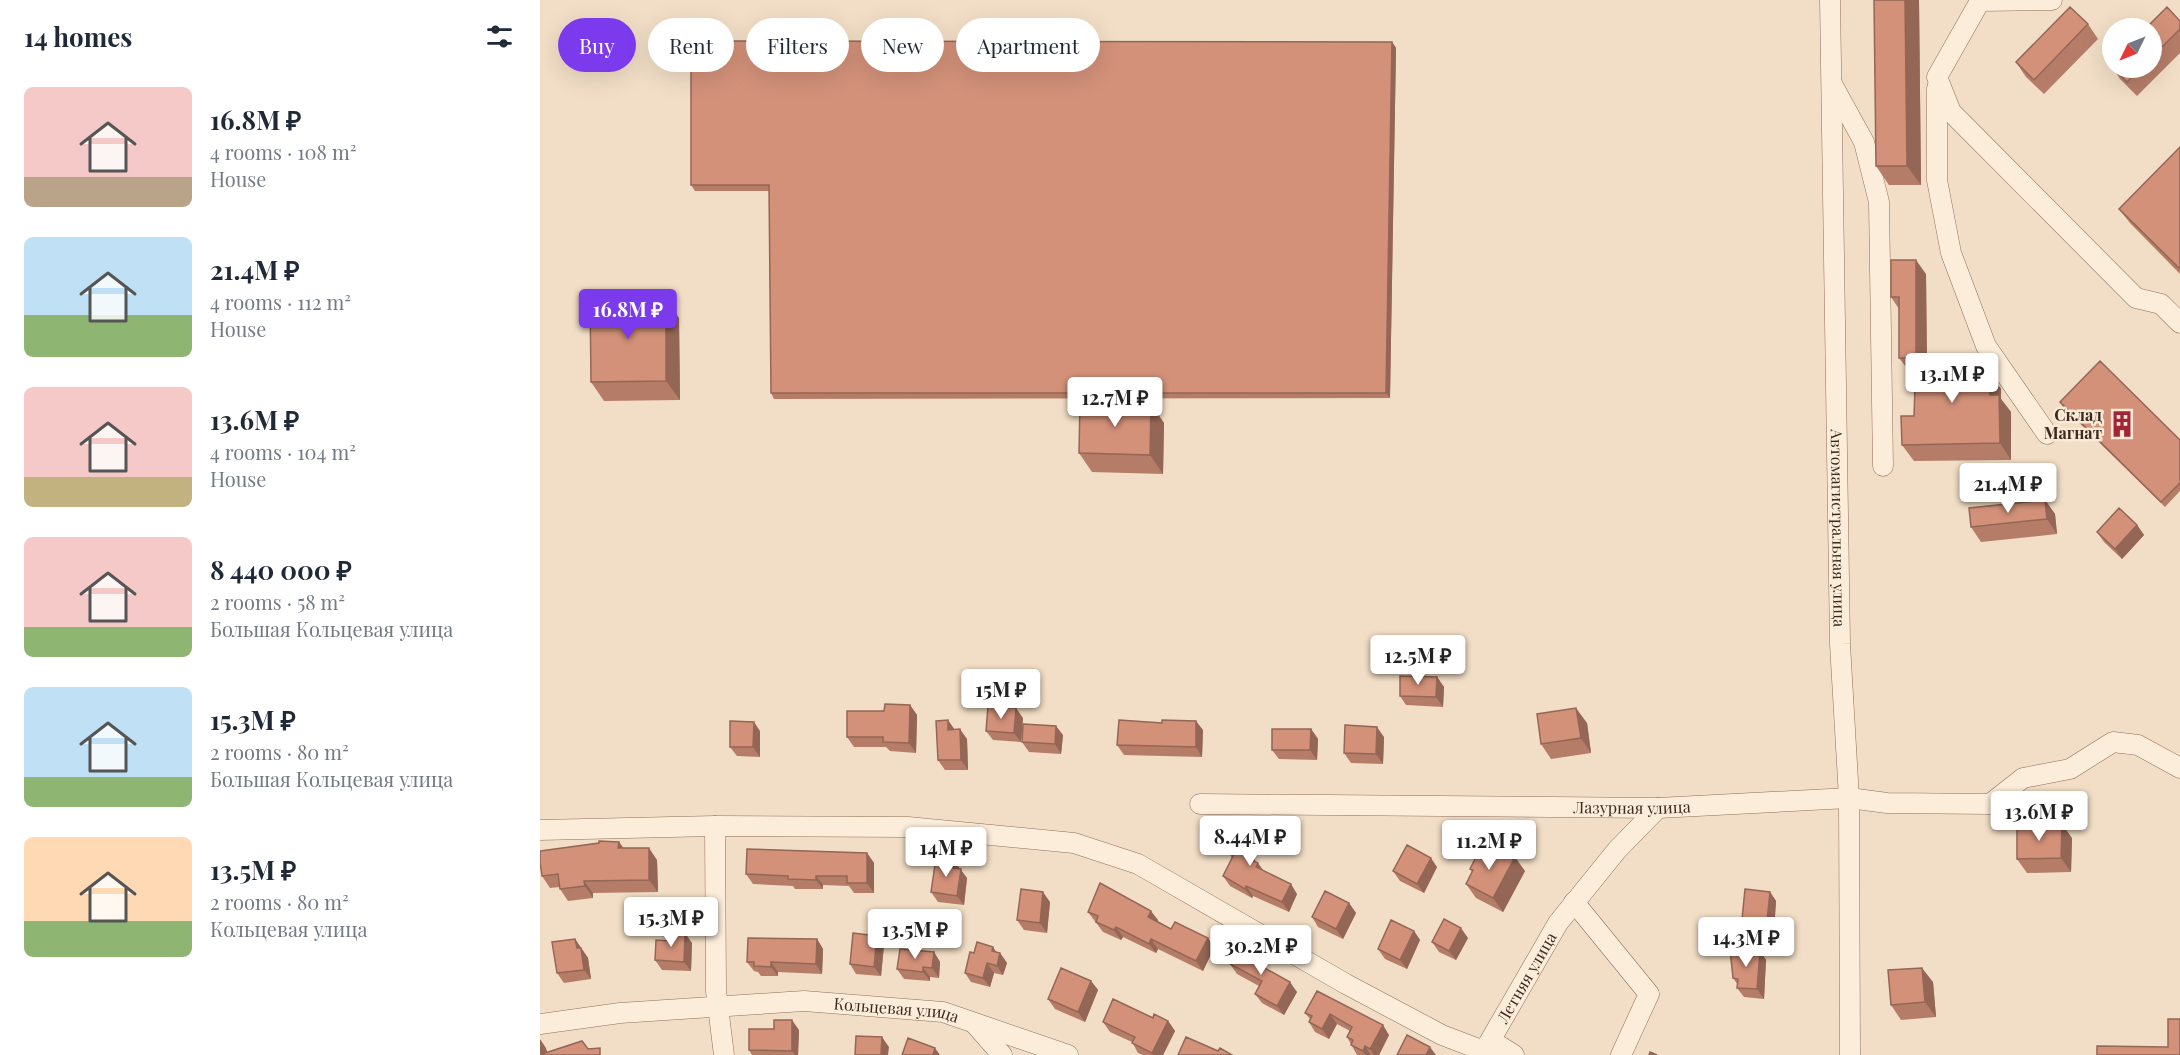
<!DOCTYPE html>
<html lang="en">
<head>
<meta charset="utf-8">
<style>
  body { margin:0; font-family:"Playfair Display",serif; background:#f2f2f3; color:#1f2937; height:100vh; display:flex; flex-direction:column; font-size:22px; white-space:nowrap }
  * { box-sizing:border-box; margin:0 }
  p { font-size:20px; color:#747a83 }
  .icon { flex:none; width:33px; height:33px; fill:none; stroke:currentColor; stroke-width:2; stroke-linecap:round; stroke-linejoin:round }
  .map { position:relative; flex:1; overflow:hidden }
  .side { display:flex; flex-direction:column; background:#fff; width:540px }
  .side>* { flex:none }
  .banner { position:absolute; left:18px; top:18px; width:570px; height:54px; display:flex; gap:12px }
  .needle { width:39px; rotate:227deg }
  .tools { position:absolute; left:1562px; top:18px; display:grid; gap:12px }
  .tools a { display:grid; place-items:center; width:60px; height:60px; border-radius:50%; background:#fff; box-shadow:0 6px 24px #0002; font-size:30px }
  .price { position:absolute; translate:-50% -51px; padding:0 14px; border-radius:6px; background:#fff; color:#222; font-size:20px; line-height:39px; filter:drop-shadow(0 2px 3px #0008) }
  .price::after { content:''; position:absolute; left:50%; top:36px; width:18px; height:14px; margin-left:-9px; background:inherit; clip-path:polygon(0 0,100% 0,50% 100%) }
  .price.on { background:#7c3aed; color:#fff }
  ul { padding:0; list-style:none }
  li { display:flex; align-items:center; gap:18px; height:150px; padding:0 24px }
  li span { display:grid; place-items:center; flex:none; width:168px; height:120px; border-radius:9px; color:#555 }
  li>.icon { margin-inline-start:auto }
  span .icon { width:72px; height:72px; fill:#fffc; stroke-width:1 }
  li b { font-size:26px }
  h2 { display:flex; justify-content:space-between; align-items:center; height:72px; padding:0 24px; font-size:26px }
  .pill { padding:0 21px; border-radius:27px; background:#fff; box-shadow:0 6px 24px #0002; font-size:21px; line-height:54px }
  .pill.on { background:#7c3aed; color:#fff }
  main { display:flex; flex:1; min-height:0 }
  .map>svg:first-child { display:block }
</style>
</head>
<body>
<main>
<section class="side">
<h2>14 homes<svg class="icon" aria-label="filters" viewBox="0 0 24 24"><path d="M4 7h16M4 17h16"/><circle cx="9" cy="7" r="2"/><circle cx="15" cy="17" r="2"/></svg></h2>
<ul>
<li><span style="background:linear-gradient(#f6c9c9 75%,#b9a48a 0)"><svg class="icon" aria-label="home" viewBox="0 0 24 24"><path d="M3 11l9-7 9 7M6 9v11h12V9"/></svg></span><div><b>16.8M ₽</b><p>4 rooms · 108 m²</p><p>House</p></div></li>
<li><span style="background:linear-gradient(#bfe0f5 65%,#8fb573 0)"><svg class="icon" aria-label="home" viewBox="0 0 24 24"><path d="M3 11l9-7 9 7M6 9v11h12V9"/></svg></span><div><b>21.4M ₽</b><p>4 rooms · 112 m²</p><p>House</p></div></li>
<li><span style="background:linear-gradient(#f6c9c9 75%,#c2b280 0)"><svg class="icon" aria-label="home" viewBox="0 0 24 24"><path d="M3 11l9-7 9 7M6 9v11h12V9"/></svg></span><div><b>13.6M ₽</b><p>4 rooms · 104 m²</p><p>House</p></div></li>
<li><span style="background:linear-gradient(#f6c9c9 75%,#8fb573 0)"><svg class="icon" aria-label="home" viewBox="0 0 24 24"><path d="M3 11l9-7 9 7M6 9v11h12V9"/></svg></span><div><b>8 440 000 ₽</b><p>2 rooms · 58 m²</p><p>Большая Кольцевая улица</p></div></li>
<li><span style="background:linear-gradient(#bfe0f5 75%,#8fb573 0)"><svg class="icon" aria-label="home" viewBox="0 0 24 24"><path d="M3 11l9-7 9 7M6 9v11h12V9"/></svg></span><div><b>15.3M ₽</b><p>2 rooms · 80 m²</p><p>Большая Кольцевая улица</p></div></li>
<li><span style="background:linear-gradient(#ffd9b3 70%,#8fb573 0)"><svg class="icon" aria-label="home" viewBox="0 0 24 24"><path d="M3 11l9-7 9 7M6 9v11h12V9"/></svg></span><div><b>13.5M ₽</b><p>2 rooms · 80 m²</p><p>Кольцевая улица</p></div></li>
</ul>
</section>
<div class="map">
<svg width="1640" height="1055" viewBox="0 0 1640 1055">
  <rect width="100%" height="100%" fill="#f2dec6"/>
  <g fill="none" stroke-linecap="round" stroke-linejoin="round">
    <defs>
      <g id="minor">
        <path id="s1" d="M1290,0L1300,644L1309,798L1310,1055"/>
        <path d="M1512,0L1440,1L1397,77L1411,112L1596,298L1621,304L1640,323"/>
        <path d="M1292,84L1324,142L1339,202L1343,466"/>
        <path d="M1397,88V180L1411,253L1446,346L1507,434"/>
        <path id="s2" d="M660,804L1118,808L1309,798L1347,803L1450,804L1483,778L1530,769L1573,742L1598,745L1640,768"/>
        <path d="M0,830L175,826"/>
        <path d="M1034,902L1109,994L1081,1055"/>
        <path d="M434,1023L462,1055"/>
        <path id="s3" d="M0,1024L80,1013L264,1001L403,1012L528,1055"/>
        <path id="s4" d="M943,1053L1018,923L1077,850L1118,808"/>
        <path d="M184,1055L176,991L175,826L368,827L534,843L598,864L806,984L902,1035L944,1051L958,1045L974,1055"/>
      </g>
    </defs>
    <use href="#minor" stroke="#906e59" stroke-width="21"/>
    <use href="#minor" stroke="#fcedda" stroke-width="20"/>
  </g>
  <path fill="#b57d68" d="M1334,0H1379L1381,185H1349L1336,166Z
    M1640,21V53L1597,96L1580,79L1570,64L1572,62V68H1611V28Z
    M1548,24L1558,39L1504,94L1486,77L1476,62Z
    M852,42L856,48L850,398L234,399L231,393L229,191H155L151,185Z
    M1640,147V274L1590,223L1579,209Z
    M1386,274L1387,357H1439L1461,389V399L1471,412V460L1374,461L1362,445L1374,416L1375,372H1370L1359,358V309L1351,297Z
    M139,318L140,400L64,401L51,382Z
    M1520,402L1640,440V491L1625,507L1523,407Z
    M611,404L624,423L623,474L552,472L539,453Z
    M1505,500L1515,514L1517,534L1441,542L1431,527Z
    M1597,525L1604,535L1582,559L1564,542L1557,532Z
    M897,677L904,687L903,707L866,705L860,696Z
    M370,705L377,715L376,753L350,751L346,747H314L307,737L344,711Z
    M483,718L481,742L453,740L446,731Z
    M1047,723L1051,753L1011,759L1001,744Z
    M414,729L427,739L428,770H405L398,760Z
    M771,729L778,739L777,760L739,759L732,750Z
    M663,730L662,757L584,755L577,745Z
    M220,731V757L197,756L190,747Z
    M523,735L521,754L489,752L482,742Z
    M844,737L843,764L811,763L804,753Z
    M713,833L715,861L723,871L757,894L749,912L713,896L712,898L690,886L683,876L692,858L686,848Z
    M1532,838L1531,872L1487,873L1477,859Z
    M79,842L83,848L117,860L118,892L53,893V898L28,901L20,889V887L10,888L2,876Z
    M327,853L334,863V893H314L309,886L283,885V889H255L253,886L213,884L206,874Z
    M414,861L427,878L424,905L398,902L391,892Z
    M897,867L884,893L860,881L853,871Z
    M930,869L985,871L963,912L936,898L926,884L932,872Z
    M1230,892L1236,901L1234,931L1209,929L1202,919Z
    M510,902L507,933L484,930L477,920Z
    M809,903L816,913L803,939L778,927L772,917Z
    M548,912L618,920V921L631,929L668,938L674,948L663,971L618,949L616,953L583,937L581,940L563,932Z
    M874,931L880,940L867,969L845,959L838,949Z
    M928,938L916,960L899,952L892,942Z
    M35,939L48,958L51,979L24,983L17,973Z
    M277,939L283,949L282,974L238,972V976H221L218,972L214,971L207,962Z
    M152,943L151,971L122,970L115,960Z
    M344,945L341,976L316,974L310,964Z
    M1220,951L1226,960L1224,999L1204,997L1197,988L1198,985L1193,978Z
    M394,952L400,962L399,978L390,977V981L364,979L357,969Z
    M457,952L460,953L467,963L463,975L454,973L450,987L431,982L425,973L434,953Z
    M724,962L722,966L757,992L744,1015L722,1003L715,994L719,986L697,974L690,964Z
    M551,981L558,990L545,1022L515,1009L508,999Z
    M1393,982L1396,1017L1361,1020L1351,1005Z
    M777,991L849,1035L839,1055H817L807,1037L810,1031L797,1024L789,1039L775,1032L769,1022L770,1019L765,1013Z
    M613,1018L628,1021L635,1031L623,1055H603L598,1053L592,1042L570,1032L563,1022Z
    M259,1030L258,1055H212L209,1050Z"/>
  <path fill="#946655" d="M1365,0H1379L1381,185L1367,166Z
    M852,42L856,48L850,398L846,393Z
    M1376,260L1386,274L1387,372L1376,358Z
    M126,299L139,318L140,400L126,381Z
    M1449,372L1461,389V399L1471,412V460L1460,443L1450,395Z
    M611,404L624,423L623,474L610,455Z
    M1505,500L1515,514L1517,534L1507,519Z
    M1597,525L1604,535L1582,559L1575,549Z
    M897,677L904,687L903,707L896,697Z
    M370,705L377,715L376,753L369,743Z
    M476,708L483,718L481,742L474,733Z
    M1036,708L1047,723L1051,753L1041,738Z
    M408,720L415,730H408Z
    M656,721L663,730L662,757L656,747Z
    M214,722L220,731V757L213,747Z
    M516,726L523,735L521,754L515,744Z
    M837,727L844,737L843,764L836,754Z
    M420,729L427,739L428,770L421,760Z
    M771,729L778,739L777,760L770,750Z
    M706,823L713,833L715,868L708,858Z
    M1522,824L1532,838L1531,872L1521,858Z
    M79,842L87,853L78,848Z
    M109,848L117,860L118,892L109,880Z
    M327,853L334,863V893L327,883Z
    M975,857L985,871L963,912L953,898Z
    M891,858L897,867L884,893L877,884Z
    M414,861L427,878L424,905L417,896L413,868Z
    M718,863L725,873L716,867Z
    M276,876L283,885V889L276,880Z
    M44,881L53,893V898L45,886Z
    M751,884L757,894L749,912L742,902Z
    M706,886L713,896L712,898L705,889Z
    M503,892L510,902L507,933L500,923Z
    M1230,892L1236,901L1234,931L1227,921Z
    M809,903L816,913L803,939L796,929Z
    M611,911L618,920L615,926L608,917Z
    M576,927L583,937L581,940L574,930Z
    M921,928L928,938L916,960L909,951Z
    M874,931L880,940L867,969L860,960Z
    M145,933L152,943L151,971L144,962Z
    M337,936L344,945L341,976L334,967Z
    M668,938L674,948L663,971L656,961Z
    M35,939L48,958L51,979L44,970L37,948Z
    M277,939L283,949L282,974L276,964Z
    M611,939L618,949L616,953L609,944Z
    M453,947L459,956L460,953L467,963L463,975L457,966L452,951Z
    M1220,951L1226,960L1224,999L1217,989Z
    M394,952L400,962L399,978L392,968Z
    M717,952L724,962L719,971L712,961Z
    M231,962L238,972V976L231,967Z
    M447,963L454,973L450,987L443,978Z
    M383,967L390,977V981L383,972Z
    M1382,968L1393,982L1396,1017L1385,1002Z
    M551,981L558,990L545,1022L538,1012Z
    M750,982L757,992L744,1015L737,1006Z
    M790,1014L797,1024L789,1039L782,1029Z
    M252,1020L259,1030L258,1055H255L252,1051Z
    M628,1021L635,1031L623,1055H614L612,1053Z
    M843,1025L849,1035L839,1055H834L830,1049Z
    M342,1037L349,1047L348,1055H341Z
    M0,1039L6,1048L8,1055H2L0,1045Z
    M825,1046L831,1055H825L823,1051Z
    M890,1047L896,1055H886Z
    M395,1048L400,1055H393Z"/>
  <path fill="#d39179" stroke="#946655" stroke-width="1.5" d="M1334,0H1365L1367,166H1336Z
    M1530,7L1548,24L1494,80L1476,62Z
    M1627,7L1640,21V29L1611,58V28H1606Z
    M151,41L852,42L846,393H231L229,185H151Z
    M1573,68H1601L1587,82Z
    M1640,147V269L1579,209Z
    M1351,260H1376V358H1359V297H1351Z
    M50,299H126V381L51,382Z
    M1439,357L1449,372L1450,395H1459L1460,443L1362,445L1361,416H1374L1376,358Z
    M1560,361L1640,440V483L1621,502L1520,402Z
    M540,402L611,404L610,455L539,453Z
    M1505,500L1507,519L1431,527L1429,508Z
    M1579,508L1597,525L1575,549L1557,532Z
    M860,676L897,677L896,697L860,696Z
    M345,704L370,705L369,743L343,742V737H307V711H344Z
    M448,706L476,708L474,733L446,731Z
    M1036,708L1041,738L1001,744L997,714Z
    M408,720V730L420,729L421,760H398L396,721Z
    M579,720L622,723V720L656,721V747L577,745Z
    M190,721L214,722L213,747H190Z
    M483,724L516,726L515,744L482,742Z
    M805,725L837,727L836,754L804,753Z
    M732,729H771L770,750H732Z
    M706,823L708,858L718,863L716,867L751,884L742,902L706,886L705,889L683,876L697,848H686L684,825Z
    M1522,824L1521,858L1477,859V826Z
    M59,841L79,842L78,848H109V880L44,881L45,886L20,889L18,874L2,876L0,862V851L59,843Z
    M867,845L891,858L877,884L853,871Z
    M942,845L961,854L963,850L975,857L953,898L926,884L933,870L930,869Z
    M207,849L327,853V883H307V876H276V880L248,879V876L206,874Z
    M396,858L414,861L413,868L421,869L417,896L391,892Z
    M560,883L611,911L608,917L631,929L635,922L668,938L656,961L611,939L609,944L576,927L574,930L556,922L558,916L548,912Z
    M481,889L503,892L500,923L477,920Z
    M1205,889L1230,892L1227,921L1202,919Z
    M785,891L809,903L796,929L772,917Z
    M904,919L921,928L909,951L892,942Z
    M851,920L874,931L860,960L838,949Z
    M131,932L145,933L144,962L115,960L116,940L130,941Z
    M313,933L337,936L334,967L310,964Z
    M208,938L277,939L276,964L231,962V967L214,966V962H207Z
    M35,939L37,948H41L44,970L17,973L12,942Z
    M437,942L453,947L452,951L460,953L457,966L447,963L443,978L425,973L430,952L434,953Z
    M702,943L717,952L712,961L750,982L737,1006L715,994L722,981L690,964Z
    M360,949L394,952L392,968L383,967V972L357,969Z
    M1190,949L1220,951L1217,989L1197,988L1198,979L1193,978Z
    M521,968L551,981L538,1012L508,999Z
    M1382,968L1385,1002L1351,1005L1348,970Z
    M777,991L843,1025L830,1049L825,1046L823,1051L811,1045L813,1040L807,1037L812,1027L790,1014L782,1029L769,1022L772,1016L765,1013Z
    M573,999L613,1018L614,1014L628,1021L612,1053L592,1043L595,1037L563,1022Z
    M1628,1019H1640V1055H1557V1046L1628,1047Z
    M234,1020H252V1051L209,1050V1029H234Z
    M867,1035L890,1047L886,1055H857Z
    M316,1036L342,1037L341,1055H315Z
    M646,1037L678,1051L680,1048L692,1055H638Z
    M368,1038L395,1048L393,1055H362Z
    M42,1041L48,1049L60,1048V1055H0V1045L2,1054Z
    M1110,1052L1117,1055H1109Z"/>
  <defs>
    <symbol id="building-bare" viewBox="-9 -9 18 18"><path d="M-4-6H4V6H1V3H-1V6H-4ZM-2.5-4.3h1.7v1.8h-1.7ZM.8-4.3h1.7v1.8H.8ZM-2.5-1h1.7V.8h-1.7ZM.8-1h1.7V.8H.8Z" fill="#a42437" stroke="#f9ead6" stroke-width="2.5" paint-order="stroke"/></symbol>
  </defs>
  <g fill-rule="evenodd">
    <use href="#building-bare" x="1563" y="405" width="38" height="38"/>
  </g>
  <g text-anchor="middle" stroke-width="5" stroke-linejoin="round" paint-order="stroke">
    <g font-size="16" font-weight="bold" fill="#3e291e" stroke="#f9ead6" text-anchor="end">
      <text x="1562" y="421">Склад<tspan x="1562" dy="18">Магнат</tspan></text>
    </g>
    <g font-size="16" fill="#3e291e" stroke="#f9ead6">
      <text dy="6" stroke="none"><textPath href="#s1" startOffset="528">Автомагистральная улица</textPath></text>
      <text dy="6" stroke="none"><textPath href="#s2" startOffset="432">Лазурная улица</textPath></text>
      <text dy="6" stroke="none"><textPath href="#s4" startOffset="87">Летняя улица</textPath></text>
      <text dy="6" stroke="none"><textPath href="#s3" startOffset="358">Кольцевая улица</textPath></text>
    </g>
  </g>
</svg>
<div class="tools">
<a><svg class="needle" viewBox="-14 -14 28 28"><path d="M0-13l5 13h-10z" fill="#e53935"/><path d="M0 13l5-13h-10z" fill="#747a83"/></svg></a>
</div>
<b class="price on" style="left:88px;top:340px">16.8M ₽</b>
<b class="price" style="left:1412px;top:404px">13.1M ₽</b>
<b class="price" style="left:575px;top:428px">12.7M ₽</b>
<b class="price" style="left:1468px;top:514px">21.4M ₽</b>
<b class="price" style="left:878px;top:686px">12.5M ₽</b>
<b class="price" style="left:461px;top:720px">15M ₽</b>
<b class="price" style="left:1499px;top:842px">13.6M ₽</b>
<b class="price" style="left:710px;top:867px">8.44M ₽</b>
<b class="price" style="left:949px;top:871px">11.2M ₽</b>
<b class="price" style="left:406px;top:878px">14M ₽</b>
<b class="price" style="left:131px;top:948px">15.3M ₽</b>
<b class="price" style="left:375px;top:960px">13.5M ₽</b>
<b class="price" style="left:1206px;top:968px">14.3M ₽</b>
<b class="price" style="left:721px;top:976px">30.2M ₽</b>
<div class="banner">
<a class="pill on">Buy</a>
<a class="pill">Rent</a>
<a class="pill">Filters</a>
<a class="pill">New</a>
<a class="pill">Apartment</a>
</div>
</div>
</main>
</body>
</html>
